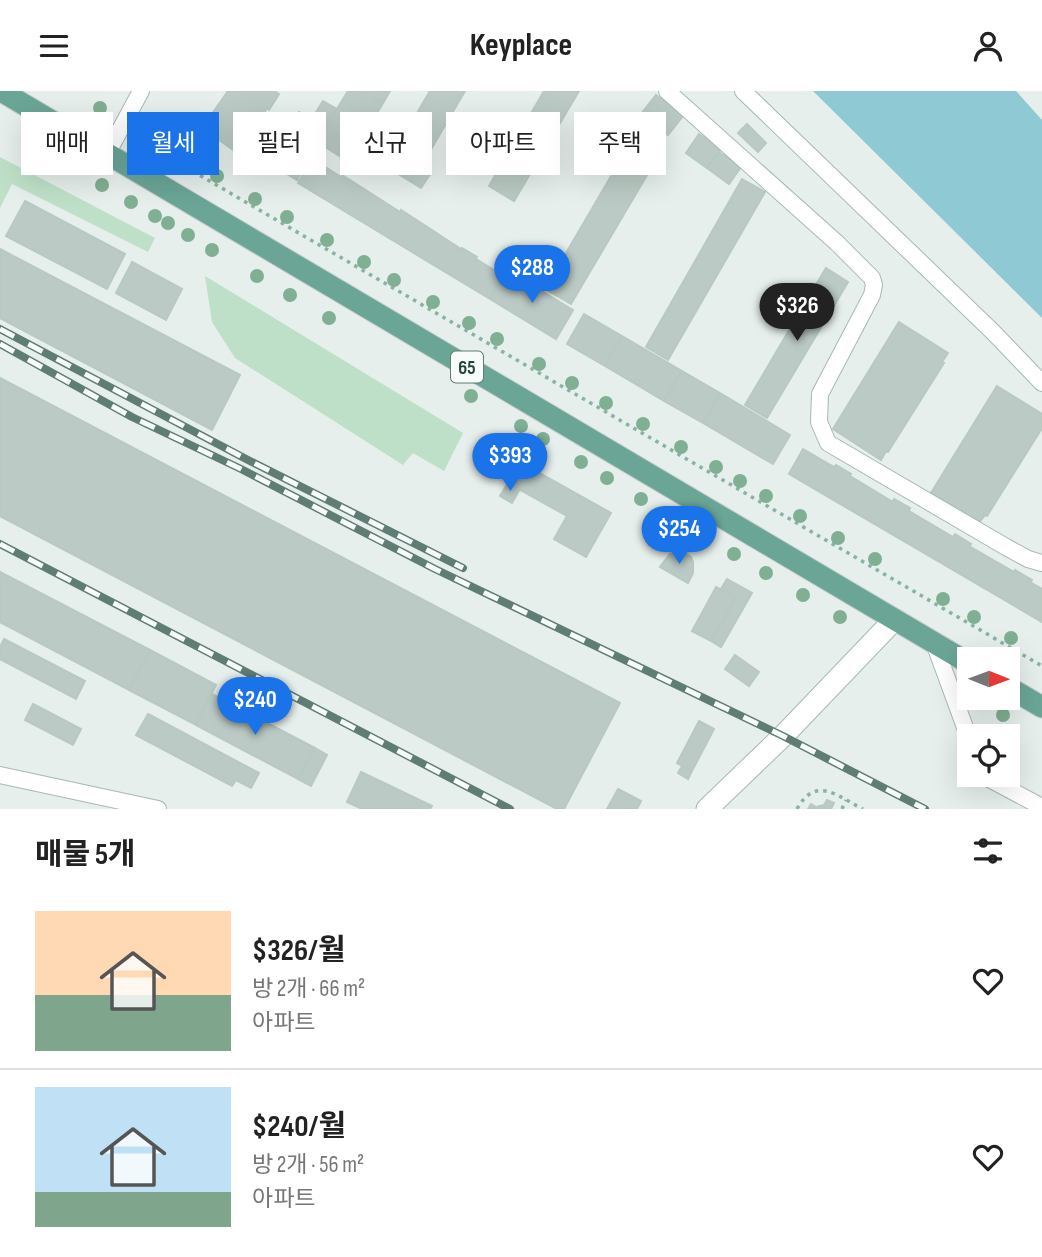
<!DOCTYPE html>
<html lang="ko">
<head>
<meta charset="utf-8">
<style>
  body { margin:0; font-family:"Sofia Sans Condensed","Noto Sans KR",sans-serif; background:#f6f6f6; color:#222; height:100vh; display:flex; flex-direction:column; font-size:26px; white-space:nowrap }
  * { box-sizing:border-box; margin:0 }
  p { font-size:23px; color:#767676 }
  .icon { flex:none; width:38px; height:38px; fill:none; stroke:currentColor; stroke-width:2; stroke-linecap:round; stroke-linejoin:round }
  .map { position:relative; height:718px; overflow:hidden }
  .panel { display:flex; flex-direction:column; background:#fff; flex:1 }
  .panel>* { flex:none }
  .banner { position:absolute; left:21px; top:21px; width:1001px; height:63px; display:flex; gap:14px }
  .needle { width:46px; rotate:91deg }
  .tools { position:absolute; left:957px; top:556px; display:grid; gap:14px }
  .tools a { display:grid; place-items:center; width:63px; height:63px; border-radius:0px; background:#fff; box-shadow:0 7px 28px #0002; font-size:35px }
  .price { position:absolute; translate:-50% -60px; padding:0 16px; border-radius:24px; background:#1a73e8; color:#fff; font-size:23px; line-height:46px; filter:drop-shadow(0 2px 4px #0008) }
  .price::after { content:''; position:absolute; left:50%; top:42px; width:21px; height:16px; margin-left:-10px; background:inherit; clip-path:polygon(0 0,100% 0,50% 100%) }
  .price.current { background:#222; color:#fff }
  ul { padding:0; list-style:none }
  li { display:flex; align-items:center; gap:21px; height:175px; padding:0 35px }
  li+li { border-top:2px solid #e0e0e0 }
  li span { display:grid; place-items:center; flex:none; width:196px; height:140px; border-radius:0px; color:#555 }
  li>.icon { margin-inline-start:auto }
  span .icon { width:84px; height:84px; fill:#fffc; stroke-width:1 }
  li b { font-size:30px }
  h2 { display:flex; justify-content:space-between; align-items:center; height:84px; padding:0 35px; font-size:30px }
  .pill { padding:0 24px; border-radius:0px; background:#fff; box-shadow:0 7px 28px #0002; font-size:24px; line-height:63px }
  .pill.current { background:#1a73e8; color:#fff }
  header { display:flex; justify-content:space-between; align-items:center; height:91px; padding:0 35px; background:#fff; font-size:32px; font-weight:700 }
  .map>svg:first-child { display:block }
</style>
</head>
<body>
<header><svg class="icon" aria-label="menu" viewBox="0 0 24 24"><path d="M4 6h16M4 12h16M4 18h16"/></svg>Keyplace<svg class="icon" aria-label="person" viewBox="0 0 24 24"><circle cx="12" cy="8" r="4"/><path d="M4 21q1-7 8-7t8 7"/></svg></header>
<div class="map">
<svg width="1042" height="718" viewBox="0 0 1042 718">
  <rect width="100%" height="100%" fill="#e6efeb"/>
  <path fill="#bfe0c8" d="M0,66L155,147L148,161L12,93L0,117Z
    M205,185L463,342L444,380L413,362L403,374L235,267L212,231Z"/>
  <path fill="#8ec9d4" d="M813,0H1016L1042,29V227Z"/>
  <path fill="#bbcac4" stroke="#b8c9c2" stroke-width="2" d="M228,0H274L279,3L269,19L267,17L239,63L202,37Z
    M348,0H364L383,12L348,70L317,51Z
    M364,0H390L383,12Z
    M430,0H465L430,60L404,44Z
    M544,0H579L514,110L489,95Z
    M656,4L683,25L668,44L641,23Z
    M323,10L337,18L317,51L290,35L299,21L311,29Z
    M747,33L766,52L758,61L738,42Z
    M699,43L721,58L707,77L686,62Z
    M373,45L431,82L421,97L377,70L374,75L359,66Z
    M634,46L660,62L571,213L545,198Z
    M271,47L308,69L297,89L259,66Z
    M719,61L741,76L729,93L707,77Z
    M313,68L341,86L342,84L400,121L401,119L461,158L462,157L477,166L476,168L504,185L490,208L298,92Z
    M742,88L765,101L668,269L646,256Z
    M25,110L125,163L107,198L6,145Z
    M0,158L240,284L212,339L0,227Z
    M132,171L182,198L166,229L116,202Z
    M826,177L848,191L767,327L745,314Z
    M507,179L573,219L556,248L490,208Z
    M584,223L622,245L605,275L567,253Z
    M899,231L948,262L942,271L944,272L888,361L886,360L881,369L833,338Z
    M622,245L682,280L664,310L605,275Z
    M682,280L720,302L703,332L664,310Z
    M0,287L620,612L564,718H557L0,425Z
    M997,295L1042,323V337L987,425L985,424L979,432L931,402Z
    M720,302L790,344L773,373L703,332Z
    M803,358L834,376L836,374L851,383L850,385L893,411L894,408L910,417L909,420L953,446L955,443L971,453L969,455L1014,481L1015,479L1032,489L1030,491L1042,498V531L789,383Z
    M520,371L611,422L586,466L554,448L567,425L508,392Z
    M508,392L520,398L512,412L500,405Z
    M681,460L691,466L693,471V482L688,492L660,476L670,463Z
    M0,481L150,559L129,599L0,531Z
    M727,488L752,502L721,556L711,550L736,507L721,498Z
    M716,496L736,507L711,550L692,540Z
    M4,548L85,590L76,608L0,568V556Z
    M150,559L216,594L196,634L129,599Z
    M735,564L759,581L749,595L725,578Z
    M212,603L315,657L298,688L196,634Z
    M33,613L81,638L73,654L25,629Z
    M148,623L259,682L251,697L236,689L232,695L136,644Z
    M699,630L714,638L692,680L677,672Z
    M315,657L327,664L311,695L298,688Z
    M682,675L692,680L688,688L678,682Z
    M361,681L432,715L430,718H362L347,711Z
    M618,698L641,710L637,718H607Z
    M827,709L834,712L831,718H808L811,713L816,716L824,714Z"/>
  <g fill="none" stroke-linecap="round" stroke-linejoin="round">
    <defs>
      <path id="street" d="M667,0L837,152L872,187L874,194L872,204L820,303L819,331L828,352L1006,456L1028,468L1042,472
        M743,0L993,241L1042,292
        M107,63L141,0
        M934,552L970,650
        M0,684L158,718
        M982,684L1042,716"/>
      <path id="secondary" d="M707,718L783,645L894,529"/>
      <path id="primary" d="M1,0L970,573
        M1008,596L1042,616"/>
    </defs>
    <use href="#street" stroke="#a8b8b2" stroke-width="18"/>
    <use href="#secondary" stroke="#a4bbb3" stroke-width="23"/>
    <use href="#primary" stroke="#c2cac8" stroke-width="23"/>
    <path stroke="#86b3a5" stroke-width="3.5" stroke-dasharray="3.5 5" stroke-linecap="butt" d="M134,46L1042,575
      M797,718C816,684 837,705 863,718
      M842,718L846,709"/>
    <use href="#street" stroke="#fff" stroke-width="16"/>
    <use href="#secondary" stroke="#fff" stroke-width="21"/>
    <use href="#primary" stroke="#6aa596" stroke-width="21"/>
    <defs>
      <path id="rail" d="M0,238L248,369L463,477
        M0,253L132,326L241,378L435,478L783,645L925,718
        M0,453L510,718"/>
    </defs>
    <use href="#rail" stroke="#5f7d75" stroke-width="8"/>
    <use href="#rail" stroke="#f7fbf9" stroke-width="5" stroke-dasharray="16" stroke-linecap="butt"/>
  </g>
  <g fill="#80af93">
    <circle cx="100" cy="17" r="7"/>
    <circle cx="150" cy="46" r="7"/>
    <circle cx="28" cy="51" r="7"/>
    <circle cx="170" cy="58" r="7"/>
    <circle cx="187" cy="68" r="7"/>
    <circle cx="60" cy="70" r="7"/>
    <circle cx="217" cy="85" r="7"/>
    <circle cx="102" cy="94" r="7"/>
    <circle cx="255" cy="108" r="7"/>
    <circle cx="131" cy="111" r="7"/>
    <circle cx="155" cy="125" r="7"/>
    <circle cx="287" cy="126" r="7"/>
    <circle cx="168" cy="132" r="7"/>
    <circle cx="188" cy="144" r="7"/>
    <circle cx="327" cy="149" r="7"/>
    <circle cx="212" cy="159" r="7"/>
    <circle cx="364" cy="171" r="7"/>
    <circle cx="257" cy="185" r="7"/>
    <circle cx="394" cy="189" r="7"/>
    <circle cx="290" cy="204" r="7"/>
    <circle cx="433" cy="211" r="7"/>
    <circle cx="329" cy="227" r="7"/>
    <circle cx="469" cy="232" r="7"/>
    <circle cx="497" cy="248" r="7"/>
    <circle cx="539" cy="273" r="7"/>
    <circle cx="572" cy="292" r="7"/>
    <circle cx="471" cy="305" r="7"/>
    <circle cx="606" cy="312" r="7"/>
    <circle cx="643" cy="333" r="7"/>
    <circle cx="521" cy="335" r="7"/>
    <circle cx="543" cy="348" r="7"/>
    <circle cx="681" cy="356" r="7"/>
    <circle cx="581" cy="371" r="7"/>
    <circle cx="716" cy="376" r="7"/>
    <circle cx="607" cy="387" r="7"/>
    <circle cx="740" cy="390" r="7"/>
    <circle cx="766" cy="405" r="7"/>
    <circle cx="641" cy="408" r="7"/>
    <circle cx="800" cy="425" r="7"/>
    <circle cx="678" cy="429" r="7"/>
    <circle cx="838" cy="447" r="7"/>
    <circle cx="734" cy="463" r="7"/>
    <circle cx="875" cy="468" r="7"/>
    <circle cx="766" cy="482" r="7"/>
    <circle cx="803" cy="504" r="7"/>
    <circle cx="943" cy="508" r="7"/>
    <circle cx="840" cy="526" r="7"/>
    <circle cx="974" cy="526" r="7"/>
    <circle cx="1011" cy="547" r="7"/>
    <circle cx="1003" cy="624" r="7"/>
  </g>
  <g text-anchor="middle" stroke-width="5" stroke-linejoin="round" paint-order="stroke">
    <rect fill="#f7fbf9" stroke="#637a73" stroke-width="2" x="451" y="260.5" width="32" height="31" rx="5"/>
    <g font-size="19" font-weight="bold" fill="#24423a">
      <text x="467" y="283">65</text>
    </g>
  </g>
</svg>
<div class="tools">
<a><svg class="needle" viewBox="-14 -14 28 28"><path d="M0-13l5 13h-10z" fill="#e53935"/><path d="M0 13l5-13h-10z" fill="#767676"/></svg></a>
<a><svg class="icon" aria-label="locate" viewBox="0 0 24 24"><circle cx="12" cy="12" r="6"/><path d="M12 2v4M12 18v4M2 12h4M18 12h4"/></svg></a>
</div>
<b class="price" style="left:532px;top:214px">$288</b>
<b class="price current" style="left:797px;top:252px">$326</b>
<b class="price" style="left:510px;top:402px">$393</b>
<b class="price" style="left:679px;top:475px">$254</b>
<b class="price" style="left:255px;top:646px">$240</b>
<div class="banner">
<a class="pill">매매</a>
<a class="pill current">월세</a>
<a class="pill">필터</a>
<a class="pill">신규</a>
<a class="pill">아파트</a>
<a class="pill">주택</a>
</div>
</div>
<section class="panel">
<h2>매물 5개<svg class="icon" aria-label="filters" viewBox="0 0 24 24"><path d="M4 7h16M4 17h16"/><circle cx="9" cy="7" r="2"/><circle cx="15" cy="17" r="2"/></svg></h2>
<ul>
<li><span style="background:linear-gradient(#ffd9b3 60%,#7fa58c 0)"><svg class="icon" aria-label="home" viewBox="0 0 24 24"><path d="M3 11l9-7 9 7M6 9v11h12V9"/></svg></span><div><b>$326/월</b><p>방 2개 · 66 m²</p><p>아파트</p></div><svg class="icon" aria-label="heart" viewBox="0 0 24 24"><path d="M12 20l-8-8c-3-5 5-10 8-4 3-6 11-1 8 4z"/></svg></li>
<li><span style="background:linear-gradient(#bfe0f5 75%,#7fa58c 0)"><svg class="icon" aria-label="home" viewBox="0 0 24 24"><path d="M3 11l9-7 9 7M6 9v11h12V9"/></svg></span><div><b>$240/월</b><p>방 2개 · 56 m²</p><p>아파트</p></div><svg class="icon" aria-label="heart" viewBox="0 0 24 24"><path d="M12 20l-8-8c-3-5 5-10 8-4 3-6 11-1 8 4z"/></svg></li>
</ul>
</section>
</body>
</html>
